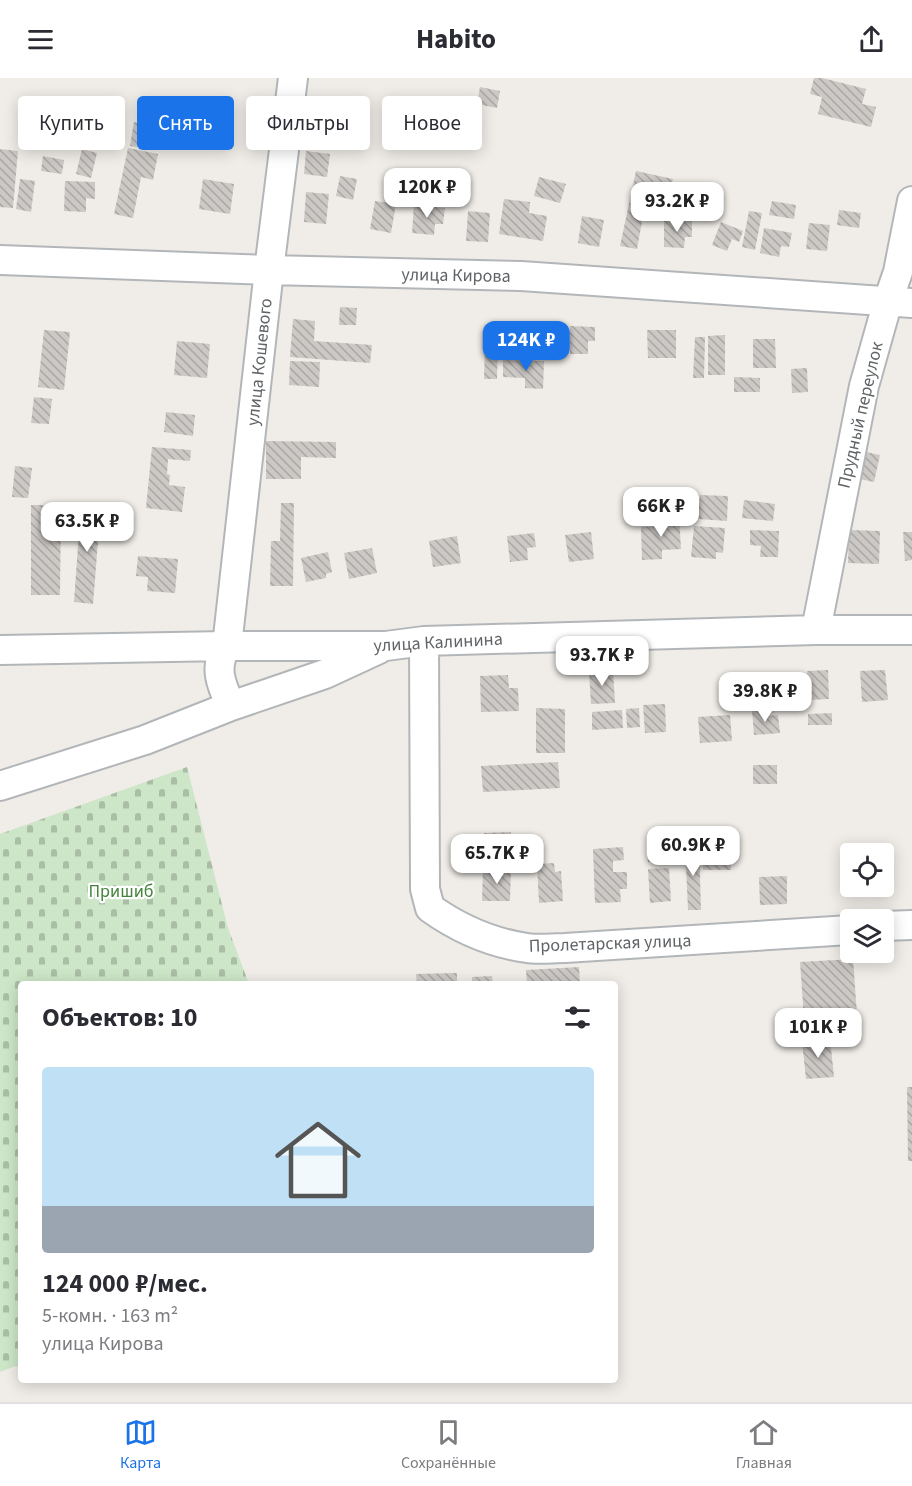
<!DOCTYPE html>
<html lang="ru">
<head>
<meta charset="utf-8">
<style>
  body { margin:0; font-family:"Source Sans 3",sans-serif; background:#f7f7f7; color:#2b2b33; height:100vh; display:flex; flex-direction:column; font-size:22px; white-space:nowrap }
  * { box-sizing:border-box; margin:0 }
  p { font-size:20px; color:#7c7c81 }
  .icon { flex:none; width:33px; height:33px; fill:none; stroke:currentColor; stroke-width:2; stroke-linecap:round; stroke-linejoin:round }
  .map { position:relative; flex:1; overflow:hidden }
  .sheet { position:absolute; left:18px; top:903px; width:600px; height:402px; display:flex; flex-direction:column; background:#fff; border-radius:6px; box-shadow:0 3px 15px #0003 }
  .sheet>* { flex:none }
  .banner { position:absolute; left:18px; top:18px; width:600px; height:54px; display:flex; gap:12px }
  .controls { position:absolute; left:840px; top:765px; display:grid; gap:12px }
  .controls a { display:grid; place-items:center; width:54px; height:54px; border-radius:6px; background:#fff; box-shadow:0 3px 15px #0003; font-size:30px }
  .price { position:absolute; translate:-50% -51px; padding:0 14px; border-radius:12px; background:#fff; color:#222; font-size:20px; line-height:39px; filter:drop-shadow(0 2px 3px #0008) }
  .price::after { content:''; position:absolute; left:50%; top:36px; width:18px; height:14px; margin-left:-9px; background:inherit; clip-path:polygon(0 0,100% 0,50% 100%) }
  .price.on { background:#1a73e8; color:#fff }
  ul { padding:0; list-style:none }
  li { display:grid; align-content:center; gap:12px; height:318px; padding:0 24px }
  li+li { border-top:2px solid #e1e1e2 }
  li span { display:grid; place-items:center; height:186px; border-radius:6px; color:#555 }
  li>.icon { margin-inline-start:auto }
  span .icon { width:108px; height:108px; fill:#fffc; stroke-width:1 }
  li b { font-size:26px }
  h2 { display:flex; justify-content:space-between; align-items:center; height:72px; padding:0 24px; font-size:26px }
  .tag { padding:0 21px; border-radius:6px; background:#fff; box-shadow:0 3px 15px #0003; font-size:21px; line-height:54px }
  .tag.on { background:#1a73e8; color:#fff }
  header { display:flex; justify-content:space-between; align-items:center; height:78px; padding:0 24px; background:#fff; font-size:27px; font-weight:700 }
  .tabs { display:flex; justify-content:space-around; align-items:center; height:84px; border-top:2px solid #e1e1e2; background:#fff; font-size:16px; color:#7c7c81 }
  .tabs a { display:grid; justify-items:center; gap:3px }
  .tabs .on { color:#1a73e8 }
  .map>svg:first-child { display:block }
</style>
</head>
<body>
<header><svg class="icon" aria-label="menu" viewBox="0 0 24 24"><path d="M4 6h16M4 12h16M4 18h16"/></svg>Habito<svg class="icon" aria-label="share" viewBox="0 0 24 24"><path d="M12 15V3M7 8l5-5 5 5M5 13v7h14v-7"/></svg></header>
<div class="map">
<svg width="912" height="1324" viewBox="0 0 912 1324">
  <defs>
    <pattern id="cemetery-stones" width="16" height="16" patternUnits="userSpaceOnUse" patternTransform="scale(1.5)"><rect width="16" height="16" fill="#cde6c7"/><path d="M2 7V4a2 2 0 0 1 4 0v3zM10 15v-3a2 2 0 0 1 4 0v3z" fill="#aabea5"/></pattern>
    <pattern id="building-back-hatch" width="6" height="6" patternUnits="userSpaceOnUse" patternTransform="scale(1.5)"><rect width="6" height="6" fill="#ccc8c5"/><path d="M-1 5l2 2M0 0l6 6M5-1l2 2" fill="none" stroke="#a9a6a4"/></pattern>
  </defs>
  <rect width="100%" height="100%" fill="#f0ede8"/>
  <path fill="url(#cemetery-stones)" d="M187,689L228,850L249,906H21V1286L0,1294V756Z"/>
  <path fill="url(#building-back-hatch)" d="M814,0H822L866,11L862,26L876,29L871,49L818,36L822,19L810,16Z
    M480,9L500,13L497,30L477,26Z
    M134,44L148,47L144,70L130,68Z
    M128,70L158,76L153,102L141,99L133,140L114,136Z
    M0,71L18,73L13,130L0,129Z
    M82,71L97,75L91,100L76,96Z
    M306,73L330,76L327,99L304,96Z
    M43,78L64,82L62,96L41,93Z
    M636,93L673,101L667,122L647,117L637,171L620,168Z
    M340,98L357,101L353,122L336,118Z
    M539,99L566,106L560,125L534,118Z
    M20,101L35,103L31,134L16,131Z
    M203,101L234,106L230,136L199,131Z
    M65,103L95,104V121L86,120V134L64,133Z
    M306,114L329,116L326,146L304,144Z
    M504,121L530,124L529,135L547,138L543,163L499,156Z
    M375,123L396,126L391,155L370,151Z
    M772,123L796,127L794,141L769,137Z
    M414,127L445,130L443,146H435L434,157L412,155Z
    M839,132L861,135L859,150L837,147Z
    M468,133L490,135L488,164L466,163Z
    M749,133L762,135L755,172L742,169Z
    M582,138L604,142L599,169L578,165Z
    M664,142H692V159H685L684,170L664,169Z
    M721,144L743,153L739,164L732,161L727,173L712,167Z
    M809,145L830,147L827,173L806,171Z
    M764,150L792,155L789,169L781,168L779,179L760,175Z
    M340,229L357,230L356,247H339Z
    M293,241L315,243L314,263L372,267L370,285L290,279Z
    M513,245L536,246V260H527L526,273L512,272Z
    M570,248L595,249V263H588V276H570Z
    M44,252L70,254L64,312L38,309Z
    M647,252H676V280H648Z
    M725,257V297H708V258Z
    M695,259H705L704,300H693Z
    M753,261H775L776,290H753Z
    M177,263L210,266L207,300L174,297Z
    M485,267L498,268L497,301H484Z
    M503,282L544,283L543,311L525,310V300L503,299Z
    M290,283L320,284L319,309L289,307Z
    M807,290L808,314L792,315L791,291Z
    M734,299L760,300V314H734Z
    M34,319L52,321L49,346L31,345Z
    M166,334L195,337L193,358L164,354Z
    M266,363L336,364V380L301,379V401H266Z
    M152,369L191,372L190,383L168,381L167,396L170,397L169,407L185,409L182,434L146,430Z
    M861,373L880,377L874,404L855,400Z
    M15,388L32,390L28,420L12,419Z
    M700,417L728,418L727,443L698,441Z
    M744,422L775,426L773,443L742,440Z
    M81,425L101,426L93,526L74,524Z
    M281,425H294L293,508H270L271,463H280Z
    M31,427H61L60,517H31Z
    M679,436L681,471L662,472V481L642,482L641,449L663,448L662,437Z
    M694,448L725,450L723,475L716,474V481L691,479Z
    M750,452L779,453L778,479H760L761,468L750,467Z
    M849,452L880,453L879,486L848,485Z
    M591,454L594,481L569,484L565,457Z
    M903,454H912V482L905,483Z
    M534,455L536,469L527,470L528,482L510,484L507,458Z
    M457,458L461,485L433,489L429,463Z
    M372,470L377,495L349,501L344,475Z
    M328,474L332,494L326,496V500L306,504L301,480Z
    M138,478L178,481L175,515L147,513L148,499L136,498Z
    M828,592L829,621L808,622L807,593Z
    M885,592L888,622L862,624L860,593Z
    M613,593L615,625L591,626L589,594Z
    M508,597L509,610H518L519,633L481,634L480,598Z
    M665,626L666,654L645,655L643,627Z
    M536,630L565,631V675H536Z
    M639,630L640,649L627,650L626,631Z
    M767,630L768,638L778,637L780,655L754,657L752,632Z
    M622,632L623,650L592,652V634Z
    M832,635V647H808V636Z
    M730,637L732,663L700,665L698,639Z
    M558,684L560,710L483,714L481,688Z
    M753,687H777V706H753Z
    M511,754V770L485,771L484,755Z
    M670,766L671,782L648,784L647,768Z
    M685,766H699L701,832H688Z
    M623,769L624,782L613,783V794H627V811H620L621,824L595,825L593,771Z
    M731,770V792H703L702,771Z
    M554,785L555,794L561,793L563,823L539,825L537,786Z
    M669,790L671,823L650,825L648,791Z
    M483,791H511L510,823H482Z
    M787,798V826L760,827L759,799Z
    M853,881L858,950L805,954L800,884Z
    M579,889L580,906H527L526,892Z
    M457,895V906H417L416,896Z
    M492,898L493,906H472V899Z
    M830,960L834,999L806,1001L802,963Z
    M907,1009H912V1083H908Z"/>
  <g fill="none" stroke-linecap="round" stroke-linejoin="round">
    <defs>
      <path id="minor" d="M0,182L269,192L521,198L912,225
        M816,552L864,308L888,223L898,194L912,123
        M424,563L425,811L430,830C458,850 492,865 527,870C539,872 552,870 565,870L850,852
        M0,572L227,568H386L424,563L816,552H912
        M231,628C221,607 213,588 227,568L269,192L293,0
        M0,708L145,662L231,628L325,596L379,571
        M884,848L912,847"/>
    </defs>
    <use href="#minor" stroke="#b3b6b9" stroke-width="32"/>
    <use href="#minor" stroke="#fff" stroke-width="28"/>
  </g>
  <g text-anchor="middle" stroke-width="4.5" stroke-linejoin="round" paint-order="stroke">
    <g font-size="18" fill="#606467" stroke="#fff">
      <text transform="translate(456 197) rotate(1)" y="6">улица Кирова</text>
      <text transform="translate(259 284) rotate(-84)" y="6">улица Кошевого</text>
      <text transform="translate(860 337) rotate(-77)" y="6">Прудный переулок</text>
      <text transform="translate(438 564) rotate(-3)" y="6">улица Калинина</text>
      <text transform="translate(610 865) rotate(-2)" y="6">Пролетарская улица</text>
    </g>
    <g font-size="18" fill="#44833b" stroke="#fff">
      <text x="121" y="819">Пришиб</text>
    </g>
  </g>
</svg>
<div class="controls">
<a><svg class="icon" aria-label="locate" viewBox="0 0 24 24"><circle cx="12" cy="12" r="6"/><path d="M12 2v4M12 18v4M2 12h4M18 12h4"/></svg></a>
<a><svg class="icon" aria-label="layers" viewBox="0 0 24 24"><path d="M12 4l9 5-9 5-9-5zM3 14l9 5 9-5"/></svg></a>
</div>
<b class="price" style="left:427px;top:141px">120K ₽</b>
<b class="price" style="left:677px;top:155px">93.2K ₽</b>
<b class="price on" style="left:526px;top:294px">124K ₽</b>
<b class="price" style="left:661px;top:460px">66K ₽</b>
<b class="price" style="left:87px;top:475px">63.5K ₽</b>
<b class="price" style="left:602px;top:609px">93.7K ₽</b>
<b class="price" style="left:765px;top:645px">39.8K ₽</b>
<b class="price" style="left:693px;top:799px">60.9K ₽</b>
<b class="price" style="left:497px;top:807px">65.7K ₽</b>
<b class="price" style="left:818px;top:981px">101K ₽</b>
<div class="banner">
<a class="tag">Купить</a>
<a class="tag on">Снять</a>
<a class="tag">Фильтры</a>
<a class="tag">Новое</a>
</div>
<section class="sheet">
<h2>Объектов: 10<svg class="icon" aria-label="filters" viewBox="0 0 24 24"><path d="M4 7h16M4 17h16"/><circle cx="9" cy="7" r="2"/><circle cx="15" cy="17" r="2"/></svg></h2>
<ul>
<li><span style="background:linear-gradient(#bfe0f5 75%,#9aa5b1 0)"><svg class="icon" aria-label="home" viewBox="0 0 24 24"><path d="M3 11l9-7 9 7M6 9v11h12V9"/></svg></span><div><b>124 000 ₽/мес.</b><p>5-комн. · 163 m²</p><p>улица Кирова</p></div></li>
</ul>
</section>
</div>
<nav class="tabs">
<a class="on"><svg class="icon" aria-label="map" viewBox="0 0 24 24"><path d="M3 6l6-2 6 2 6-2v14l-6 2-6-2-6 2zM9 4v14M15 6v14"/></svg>Карта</a>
<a><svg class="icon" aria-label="saved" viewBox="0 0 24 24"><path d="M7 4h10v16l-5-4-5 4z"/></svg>Сохранённые</a>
<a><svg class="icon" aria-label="home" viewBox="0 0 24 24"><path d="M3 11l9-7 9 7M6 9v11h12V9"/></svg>Главная</a>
</nav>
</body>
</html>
